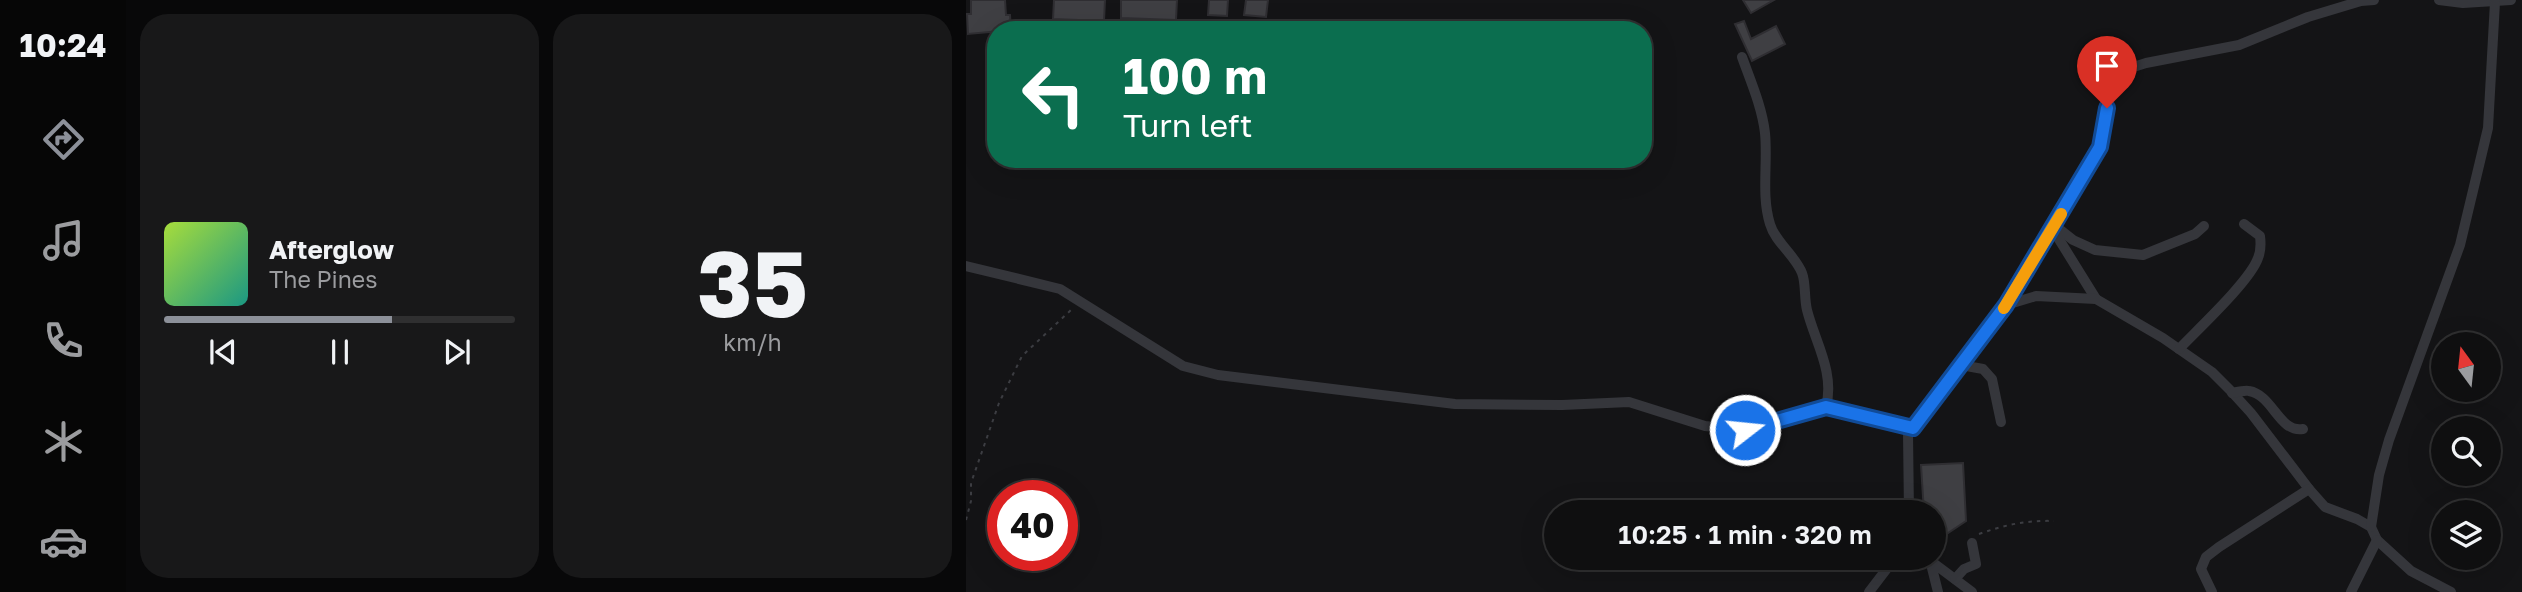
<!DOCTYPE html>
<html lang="en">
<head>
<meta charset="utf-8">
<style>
	:root { --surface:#0f0f10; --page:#181819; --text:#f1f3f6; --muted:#9b9c9f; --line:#2f2f30; --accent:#8c9099 }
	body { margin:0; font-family:"Golos Text",sans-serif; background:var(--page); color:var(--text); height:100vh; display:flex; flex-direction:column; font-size:26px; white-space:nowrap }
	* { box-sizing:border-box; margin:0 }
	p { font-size:23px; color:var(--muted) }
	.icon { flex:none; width:38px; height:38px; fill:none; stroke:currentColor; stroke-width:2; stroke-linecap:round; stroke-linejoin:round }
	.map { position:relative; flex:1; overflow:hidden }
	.drawer { display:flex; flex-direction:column; gap:14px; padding:14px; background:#080809; width:840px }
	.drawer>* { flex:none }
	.guide { position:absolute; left:21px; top:21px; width:665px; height:147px; border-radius:28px; box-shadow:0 7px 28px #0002,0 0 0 2px var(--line); background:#0b6e4f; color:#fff; overflow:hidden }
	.needle { width:46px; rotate:345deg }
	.controls { position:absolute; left:1465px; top:332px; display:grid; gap:14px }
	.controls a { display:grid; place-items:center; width:70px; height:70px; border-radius:50%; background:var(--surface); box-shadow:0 7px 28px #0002,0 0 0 2px var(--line); font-size:35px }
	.speed { position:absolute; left:21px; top:480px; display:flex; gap:14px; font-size:35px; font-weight:700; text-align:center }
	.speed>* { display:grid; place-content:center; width:91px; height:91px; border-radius:50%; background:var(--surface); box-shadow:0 7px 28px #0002,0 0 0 2px var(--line); line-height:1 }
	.speed .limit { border:10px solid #d22; background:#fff; color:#111 }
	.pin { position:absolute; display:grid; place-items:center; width:60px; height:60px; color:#fff; margin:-72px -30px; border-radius:50% 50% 50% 0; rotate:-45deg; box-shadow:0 0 7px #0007 }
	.pin .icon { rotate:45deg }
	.me { position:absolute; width:77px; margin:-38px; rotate:74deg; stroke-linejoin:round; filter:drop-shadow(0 0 5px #0008) }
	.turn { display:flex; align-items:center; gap:24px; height:147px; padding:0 21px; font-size:32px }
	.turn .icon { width:91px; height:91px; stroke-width:2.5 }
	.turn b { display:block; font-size:49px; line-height:60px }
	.drawer .widget { flex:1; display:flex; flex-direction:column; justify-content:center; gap:10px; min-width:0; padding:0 24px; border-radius:28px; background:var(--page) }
	.drawer .dial { align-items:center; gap:0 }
	.dial b { font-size:91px; line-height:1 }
	.song { display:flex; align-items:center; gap:21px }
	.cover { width:84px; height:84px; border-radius:10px; background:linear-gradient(135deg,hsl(80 70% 55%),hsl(170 70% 35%)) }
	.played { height:7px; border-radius:4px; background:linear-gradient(90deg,var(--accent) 65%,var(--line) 65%) }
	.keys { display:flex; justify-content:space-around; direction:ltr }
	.drawer .tiles { flex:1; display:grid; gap:14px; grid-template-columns:repeat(2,1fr) }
	.trip { position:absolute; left:578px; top:500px; width:402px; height:70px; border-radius:35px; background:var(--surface); box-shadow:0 7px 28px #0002,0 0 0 2px var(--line); font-weight:600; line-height:70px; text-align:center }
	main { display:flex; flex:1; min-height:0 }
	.dock { display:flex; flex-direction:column; width:126px; justify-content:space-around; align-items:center; background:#060606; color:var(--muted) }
	.dock .icon { width:49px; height:49px }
	.dock .active { color:var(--accent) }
	.dock b { font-size:32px; color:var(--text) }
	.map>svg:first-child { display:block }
</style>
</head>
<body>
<main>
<nav class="dock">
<b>10:24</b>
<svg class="icon active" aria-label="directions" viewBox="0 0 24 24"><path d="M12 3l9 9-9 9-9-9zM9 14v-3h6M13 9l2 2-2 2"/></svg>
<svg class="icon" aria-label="music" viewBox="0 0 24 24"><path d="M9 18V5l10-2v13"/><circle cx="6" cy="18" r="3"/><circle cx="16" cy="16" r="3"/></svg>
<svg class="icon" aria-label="phone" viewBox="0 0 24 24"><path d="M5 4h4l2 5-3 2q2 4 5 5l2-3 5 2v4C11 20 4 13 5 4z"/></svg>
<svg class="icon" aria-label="climate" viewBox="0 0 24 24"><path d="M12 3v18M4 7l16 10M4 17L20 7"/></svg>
<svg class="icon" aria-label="car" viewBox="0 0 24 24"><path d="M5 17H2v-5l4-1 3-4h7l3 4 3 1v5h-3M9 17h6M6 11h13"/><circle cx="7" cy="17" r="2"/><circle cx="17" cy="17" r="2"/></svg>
</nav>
<section class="drawer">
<div class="tiles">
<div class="widget">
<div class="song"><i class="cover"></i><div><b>Afterglow</b><p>The Pines</p></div></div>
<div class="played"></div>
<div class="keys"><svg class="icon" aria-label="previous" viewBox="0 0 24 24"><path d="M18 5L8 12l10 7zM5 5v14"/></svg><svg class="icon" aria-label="pause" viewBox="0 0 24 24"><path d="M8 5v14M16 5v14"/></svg><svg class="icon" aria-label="next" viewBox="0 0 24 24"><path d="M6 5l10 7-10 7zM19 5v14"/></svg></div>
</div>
<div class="widget dial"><b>35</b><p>km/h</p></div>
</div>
</section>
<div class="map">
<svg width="1556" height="592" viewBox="0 0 1556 592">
	<rect width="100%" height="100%" fill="#141416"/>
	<g fill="#3f3f43" stroke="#2f2e32" stroke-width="2">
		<path d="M5 0H39L40 15H44L45 30 2 34 1 14H5Z"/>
		<path d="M88 0H139L138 21 87 19Z"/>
		<path d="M155 0H211L210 20 155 18Z"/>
		<path d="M243 0H262L261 16 242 15Z"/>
		<path d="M280 0H302L300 17 278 15Z"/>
		<path d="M777 0H808L785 13Z"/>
		<path d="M778 21 785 39 810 26 819 44 786 61 769 24Z"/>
		<path d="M997 463 1000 521 982 533 974 534 973 525H968V513H958L955 465Z"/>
	</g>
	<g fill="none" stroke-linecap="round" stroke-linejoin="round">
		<g stroke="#3c3d42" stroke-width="2" stroke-dasharray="3.5 5" stroke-linecap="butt">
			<path d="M0 520 5 501V483L33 403 56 356 106 309"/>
			<path d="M1013 534C1038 525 1061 520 1088 521"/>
		</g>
		<g stroke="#35363b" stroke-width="10">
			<path d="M1473 0 1497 3 1545 0"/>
			<path d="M776 57C785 82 796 107 799 133 802 163 795 195 804 224 809 242 829 255 836 273 840 283 838 298 841 310 849 342 869 372 860 407"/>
			<path d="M1088 225 1107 240 1129 250 1177 255 1229 234 1238 226"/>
			<path d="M1086 228 1130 299"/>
			<path d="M0 266 94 289 217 366 252 375 489 404 596 405 663 402 739 426 779 430 860 407 947 428"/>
			<path d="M1040 305 1070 296 1130 299 1197 338 1246 372 1264 390 1285 413 1343 489 1359 507 1391 519 1405 527 1411 540 1445 571 1485 592"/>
			<path d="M1213 349C1232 329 1284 281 1292 258 1295 251 1295 244 1294 236L1278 224"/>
			<path d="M995 365 1017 369 1026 379 1035 422"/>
			<path d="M1266 393C1271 392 1279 390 1283 391 1307 395 1313 433 1337 429"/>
			<path d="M943 513 942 433 1039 306 1105 197 1134 147 1144 88 1155 71 1180 63 1273 45 1342 17 1395 1 1408 0"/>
			<path d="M1405 527 1413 475 1423 440 1494 245 1522 128 1529 2"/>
			<path d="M964 560 972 592"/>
			<path d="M966 562 1006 592"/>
			<path d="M989 579 998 569 1010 564 1006 543"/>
			<path d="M903 592 929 558"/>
			<path d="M1246 592 1235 569 1240 557 1253 547 1343 489"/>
			<path d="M1385 592 1411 540"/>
		</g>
	</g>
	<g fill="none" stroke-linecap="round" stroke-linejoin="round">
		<g stroke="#114b97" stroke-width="18">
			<path id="route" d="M779 430 860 407 947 428 1040 305 1134 147 1141 108"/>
		</g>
		<use href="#route" stroke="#1a73e8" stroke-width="12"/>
		<path stroke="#f59e0b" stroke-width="12" d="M1038 308 1095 214"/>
	</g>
</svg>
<div class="controls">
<a><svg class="needle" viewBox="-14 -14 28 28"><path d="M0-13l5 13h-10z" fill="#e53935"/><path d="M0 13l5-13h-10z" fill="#9b9c9f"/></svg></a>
<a><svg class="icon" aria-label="search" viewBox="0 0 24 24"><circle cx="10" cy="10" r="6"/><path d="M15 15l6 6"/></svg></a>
<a><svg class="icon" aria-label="layers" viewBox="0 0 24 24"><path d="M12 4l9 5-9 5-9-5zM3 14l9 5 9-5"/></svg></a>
</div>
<div class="speed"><div class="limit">40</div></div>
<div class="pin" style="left:1141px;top:108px;background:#d93025"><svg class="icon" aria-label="arrive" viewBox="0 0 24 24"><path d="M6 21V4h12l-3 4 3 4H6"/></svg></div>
<svg class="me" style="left:779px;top:430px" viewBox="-20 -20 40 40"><circle r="17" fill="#1a73e8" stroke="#fff" stroke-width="3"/><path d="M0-11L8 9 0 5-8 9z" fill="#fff"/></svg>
<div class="trip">10:25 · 1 min · 320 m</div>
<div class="guide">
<div class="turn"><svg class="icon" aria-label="left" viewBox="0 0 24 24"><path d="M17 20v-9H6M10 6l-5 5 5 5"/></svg><div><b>100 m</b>Turn left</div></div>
</div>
</div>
</main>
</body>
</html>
